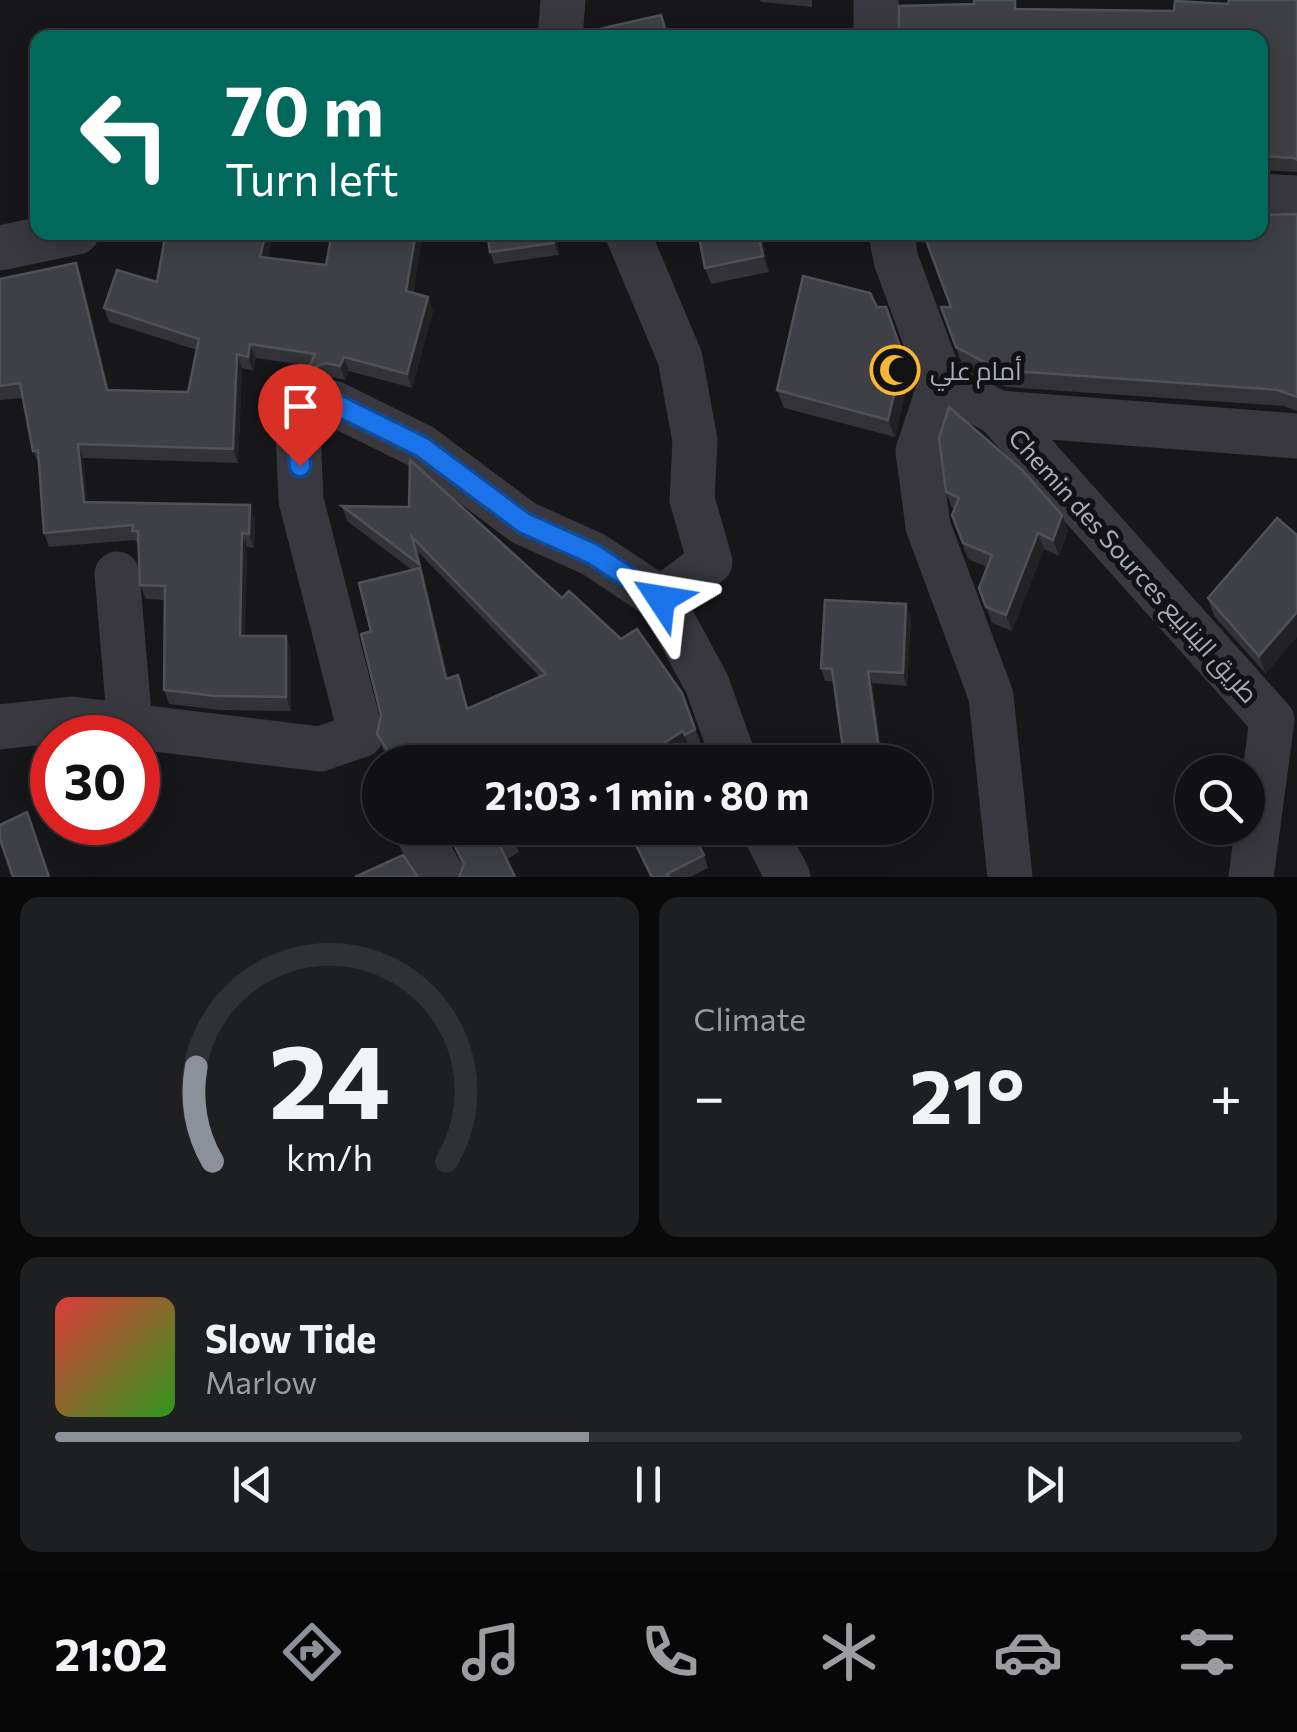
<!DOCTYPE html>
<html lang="en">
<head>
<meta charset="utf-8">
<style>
	:root { --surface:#111113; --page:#1e1f21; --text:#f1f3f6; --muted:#9c9da0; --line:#303133; --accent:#8c9099 }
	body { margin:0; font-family:Commissioner,Cairo,sans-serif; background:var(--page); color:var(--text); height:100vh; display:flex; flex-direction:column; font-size:38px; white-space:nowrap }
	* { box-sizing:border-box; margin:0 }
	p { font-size:32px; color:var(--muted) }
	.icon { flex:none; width:55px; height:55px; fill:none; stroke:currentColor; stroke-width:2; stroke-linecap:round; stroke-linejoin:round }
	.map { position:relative; height:877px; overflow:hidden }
	.drawer { display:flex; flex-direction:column; gap:20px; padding:20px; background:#09090a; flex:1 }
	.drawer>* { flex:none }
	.hud { position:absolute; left:30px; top:30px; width:1238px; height:210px; border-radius:20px; box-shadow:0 5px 25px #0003,0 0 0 2px var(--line); background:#00695c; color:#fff; overflow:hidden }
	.tools { position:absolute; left:1175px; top:755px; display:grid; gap:20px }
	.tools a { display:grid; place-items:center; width:90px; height:90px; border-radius:50%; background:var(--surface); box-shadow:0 5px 25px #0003,0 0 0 2px var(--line); font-size:50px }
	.speed { position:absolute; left:30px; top:715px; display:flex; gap:20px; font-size:50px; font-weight:700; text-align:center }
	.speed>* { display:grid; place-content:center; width:130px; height:130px; border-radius:50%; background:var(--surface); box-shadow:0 5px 25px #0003,0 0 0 2px var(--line); line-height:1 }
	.speed .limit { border:15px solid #d22; background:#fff; color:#111 }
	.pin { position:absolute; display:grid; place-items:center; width:85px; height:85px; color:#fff; margin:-102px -42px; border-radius:50% 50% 50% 0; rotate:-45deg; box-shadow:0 0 10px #0007 }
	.pin .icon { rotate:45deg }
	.me { position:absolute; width:110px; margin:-55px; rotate:303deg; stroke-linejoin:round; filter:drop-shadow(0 0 8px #0008) }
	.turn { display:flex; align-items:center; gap:35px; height:210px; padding:0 30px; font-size:45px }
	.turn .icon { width:130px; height:130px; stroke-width:2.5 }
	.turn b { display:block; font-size:70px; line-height:85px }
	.big { font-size:75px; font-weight:700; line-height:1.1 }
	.drawer .card { flex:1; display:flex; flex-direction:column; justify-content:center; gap:15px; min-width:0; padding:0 35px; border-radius:20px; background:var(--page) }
	.drawer .dial { align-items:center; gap:0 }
	.dial svg { height:260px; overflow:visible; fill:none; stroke:var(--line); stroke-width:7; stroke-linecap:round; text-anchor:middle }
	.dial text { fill:var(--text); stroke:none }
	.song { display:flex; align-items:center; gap:30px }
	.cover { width:120px; height:120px; border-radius:15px; background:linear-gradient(135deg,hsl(0 70% 55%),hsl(110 70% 35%)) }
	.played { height:10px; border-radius:5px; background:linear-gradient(90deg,var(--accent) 45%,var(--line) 45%) }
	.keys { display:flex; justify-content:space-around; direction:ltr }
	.heat { display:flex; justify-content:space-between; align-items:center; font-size:55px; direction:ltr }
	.drawer .tiles { flex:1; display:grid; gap:20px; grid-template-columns:1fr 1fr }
	.card:last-child { grid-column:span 2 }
	.trip { position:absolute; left:362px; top:745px; width:570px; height:100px; border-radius:50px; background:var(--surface); box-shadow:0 5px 25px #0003,0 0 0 2px var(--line); font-weight:700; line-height:100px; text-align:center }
	.dock { display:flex; height:160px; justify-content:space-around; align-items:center; background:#070708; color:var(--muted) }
	.dock .icon { width:70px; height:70px }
	.dock .active { color:var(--accent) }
	.dock b { font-size:45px; color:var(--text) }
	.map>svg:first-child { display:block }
</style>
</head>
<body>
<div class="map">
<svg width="1297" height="877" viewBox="0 0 1297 877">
	<rect width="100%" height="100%" fill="#171719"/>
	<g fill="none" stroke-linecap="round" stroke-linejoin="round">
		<g stroke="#38383e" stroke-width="45">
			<path d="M560 38 563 0"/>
			<path d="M876 38V0"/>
			<path d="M1260 196 1297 198"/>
			<path d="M891 232 896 260 941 382 998 413 1272 720 1251 877"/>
			<path d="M0 248 77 232"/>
			<path d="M941 382 918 451 928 526 991 696 1010 877"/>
			<path d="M998 413 1297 436"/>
			<path d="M117 574 130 726"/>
			<path d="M661 599 707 684 735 762"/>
			<path d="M0 727 72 719 320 749 361 735 301 500 298 431 333 403 422 447 524 523 593 554 661 599 710 562 692 499 695 441 680 358 627 232"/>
			<path d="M415 828 443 877"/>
			<path d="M763 828 788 877"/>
		</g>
	</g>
	<g fill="#333337" fill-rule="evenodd">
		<path d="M760 0H812V7L761 2Z"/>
		<path d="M1297 0V172L1260 170V38L1021 9 1174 11 1228 4Z"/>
		<path d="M1297 214V411L1284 406 1006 387 962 364 941 307H951Z"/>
		<path d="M332 232H423L413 293 428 297 433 311 412 388 349 371 345 380 331 377 318 382 314 381 309 366 256 358 253 371 242 368 238 463 83 458 87 502 255 519 254 548 247 547 245 636 291 650V711L220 710 169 704 164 690 165 600 146 599 140 585 138 545 135 540 49 547 44 533 39 465 33 451 23 398 0 400V279L76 263 81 277 109 390 188 392 197 350 109 322 104 308 157 282 268 258 326 265Z"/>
		<path d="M487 232H556L559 255 494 264 490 252Z"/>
		<path d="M761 232 769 272 711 284 705 268Z"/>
		<path d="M910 373 895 437 784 408 777 390Z"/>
		<path d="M946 492 1062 515 1068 531 1059 556 1044 549 1012 631 992 623 979 588 987 567 968 559 952 515 955 509 952 508Z"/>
		<path d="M342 506 562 598 621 639 682 693 701 744 691 750 688 745 662 762H391L383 749 377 734 381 715 371 631 412 570 347 521ZM418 552 540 677 468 708 463 690 448 678Z"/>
		<path d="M1297 535 1266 674 1214 616 1208 598Z"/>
		<path d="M911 617 907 686 872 683 883 762H845L834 681H825L821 668Z"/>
		<path d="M444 828H508L519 852 507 859 463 866Z"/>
		<path d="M629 831 704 855 708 868 690 877H650Z"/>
	</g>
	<g fill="#222225">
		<path d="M266 232H274L265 271 260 257Z"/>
		<path d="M416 232H423L411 305 406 291Z"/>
		<path d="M553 232H556L559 255 554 243Z"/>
		<path d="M758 232H761L769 272 763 256Z"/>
		<path d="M76 263 81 277 112 404 107 390Z"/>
		<path d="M428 297 433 311 412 388 407 374Z"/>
		<path d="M250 344 256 358 253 371 248 357Z"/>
		<path d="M237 354 242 368 238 463 233 449Z"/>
		<path d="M903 355 910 373 895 437 888 420Z"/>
		<path d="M344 357 349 371 345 380 340 366Z"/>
		<path d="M78 444 83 458 89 516 84 502Z"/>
		<path d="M250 505 255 519 254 548 249 534Z"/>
		<path d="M1062 515 1068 531 1059 556 1053 540Z"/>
		<path d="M242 533 247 547 245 650 240 636Z"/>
		<path d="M1038 533 1044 549 1012 631 1006 615Z"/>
		<path d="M420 568 425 583 451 693 446 679Z"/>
		<path d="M906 604 911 617 907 686 903 673Z"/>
		<path d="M1297 612V637L1266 674 1259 656Z"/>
		<path d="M286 636 291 650V711L286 697Z"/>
		<path d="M868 671 872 683 883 762H881L880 758Z"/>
		<path d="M683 731 688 745 662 762H634Z"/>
	</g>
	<g fill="#3f4045" stroke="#505157" stroke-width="2.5">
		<path d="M974 0H1015V9L1174 11 1175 1 1228 4 1229 0H1297V160L1294 158 1260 156V38H899V6L974 4Z"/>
		<path d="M661 15 668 38H574L577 34Z"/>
		<path d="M216 33 264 38H215Z"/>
		<path d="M1297 214V397L1278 390 999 370 956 347 941 307H951L923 232H1260V215Z"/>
		<path d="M166 232H266L260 257 326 265 332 232H416L406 291 428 297 407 374 344 357 340 366 326 363 312 368 309 367 315 354 250 344 248 357 237 354 233 449 78 444 84 502 250 505 249 534 242 533 240 636H286V697L215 696 164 690 165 586 140 585 138 531H132L133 525 44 533 38 450 33 451 20 383 0 386V279L76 263 107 390 188 392 199 339 104 308 117 270 157 282Z"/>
		<path d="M487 232H553L554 243 490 252Z"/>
		<path d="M698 232H758L763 256 705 268Z"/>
		<path d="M803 276 870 293 877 307H886L903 355 888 420 777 390Z"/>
		<path d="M949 407 1022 470 1062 515 1053 540 1038 533 1006 615 986 607 979 588 992 555 963 543 952 515 959 498 946 492 939 438Z"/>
		<path d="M410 460 562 598 569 591 621 639 637 629 682 693 695 729 685 735 683 731 634 762H550L540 748 507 762H395L377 734 381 715 361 634 371 631 359 583 420 568 446 679 458 675 467 709 546 674 412 537 419 564 342 506 409 507Z"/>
		<path d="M1277 518 1297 535V612L1259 656 1208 598Z"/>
		<path d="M825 600 906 604 903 673 868 671 880 758 845 762 832 669 821 668Z"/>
		<path d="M27 812 49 877H13L0 839V825Z"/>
		<path d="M446 828H508L514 838 500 846 515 877H459L464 864Z"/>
		<path d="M635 828H689L704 855 667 874 669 877H652L629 831Z"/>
		<path d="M403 855 418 877H355Z"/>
	</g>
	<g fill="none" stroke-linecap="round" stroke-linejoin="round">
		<g stroke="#114b97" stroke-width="25">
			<path id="route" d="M300 466 298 431 333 403 422 447 524 523 593 554 661 599"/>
		</g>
		<use href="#route" stroke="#1a73e8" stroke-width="18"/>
	</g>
	<defs>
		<g id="mosque-ring" transform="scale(2.5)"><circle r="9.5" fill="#121214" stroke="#f7b731" stroke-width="1.5"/><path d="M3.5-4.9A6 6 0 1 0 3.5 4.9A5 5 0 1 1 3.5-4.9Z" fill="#f7b731"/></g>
	</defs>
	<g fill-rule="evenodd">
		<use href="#mosque-ring" x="895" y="370"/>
	</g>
	<g text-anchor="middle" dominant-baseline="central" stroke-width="10" stroke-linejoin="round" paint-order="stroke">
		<g font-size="25" fill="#a8adb9" stroke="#121214" text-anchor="start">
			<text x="930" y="370">أمام علي</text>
		</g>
		<g font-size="25" fill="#a8adb9" stroke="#121214">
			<text transform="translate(1134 565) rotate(48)">Chemin des Sources طريق الينابيع</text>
		</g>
	</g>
</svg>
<div class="tools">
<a><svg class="icon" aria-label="search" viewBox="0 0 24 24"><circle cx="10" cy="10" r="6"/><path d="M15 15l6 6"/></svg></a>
</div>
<div class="speed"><div class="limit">30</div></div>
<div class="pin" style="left:300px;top:466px;background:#d93025"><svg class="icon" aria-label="arrive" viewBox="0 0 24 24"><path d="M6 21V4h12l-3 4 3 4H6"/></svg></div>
<svg class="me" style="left:661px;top:599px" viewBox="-20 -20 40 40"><path d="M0-17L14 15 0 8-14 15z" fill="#1a73e8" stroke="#fff" stroke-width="4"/></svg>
<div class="trip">21:03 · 1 min · 80 m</div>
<div class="hud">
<div class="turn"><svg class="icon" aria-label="left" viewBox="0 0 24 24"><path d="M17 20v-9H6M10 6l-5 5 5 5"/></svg><div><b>70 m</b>Turn left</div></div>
</div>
</div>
<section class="drawer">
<div class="tiles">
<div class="card dial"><svg viewBox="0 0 100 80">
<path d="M14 69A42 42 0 1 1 86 69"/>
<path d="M14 69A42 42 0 0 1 9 40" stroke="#8c9099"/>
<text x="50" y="56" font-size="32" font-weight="700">24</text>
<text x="50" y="72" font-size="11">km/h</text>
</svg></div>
<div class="card"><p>Climate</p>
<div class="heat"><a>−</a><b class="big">21°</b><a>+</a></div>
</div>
<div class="card">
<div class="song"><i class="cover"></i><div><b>Slow Tide</b><p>Marlow</p></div></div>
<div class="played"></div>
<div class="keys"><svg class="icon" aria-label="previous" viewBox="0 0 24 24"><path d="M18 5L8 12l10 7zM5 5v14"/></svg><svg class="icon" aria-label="pause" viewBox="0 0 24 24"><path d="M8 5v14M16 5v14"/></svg><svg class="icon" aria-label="next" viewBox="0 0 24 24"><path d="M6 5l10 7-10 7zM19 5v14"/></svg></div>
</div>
</div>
</section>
<nav class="dock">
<b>21:02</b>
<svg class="icon active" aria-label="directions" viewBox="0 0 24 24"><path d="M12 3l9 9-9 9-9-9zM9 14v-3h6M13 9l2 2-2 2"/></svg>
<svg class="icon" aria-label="music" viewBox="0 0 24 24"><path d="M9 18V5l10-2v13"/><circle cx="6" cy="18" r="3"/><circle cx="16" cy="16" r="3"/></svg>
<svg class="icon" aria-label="phone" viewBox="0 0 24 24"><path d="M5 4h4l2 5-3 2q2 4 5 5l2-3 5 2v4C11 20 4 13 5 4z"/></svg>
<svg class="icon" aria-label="climate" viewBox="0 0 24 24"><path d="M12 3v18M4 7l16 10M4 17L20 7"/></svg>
<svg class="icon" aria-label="car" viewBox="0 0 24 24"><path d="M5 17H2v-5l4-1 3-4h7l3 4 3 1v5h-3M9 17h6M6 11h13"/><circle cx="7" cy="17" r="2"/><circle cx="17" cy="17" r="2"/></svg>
<svg class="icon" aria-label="filters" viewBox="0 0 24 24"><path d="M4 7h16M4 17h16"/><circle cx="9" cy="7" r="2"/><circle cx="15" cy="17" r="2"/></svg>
</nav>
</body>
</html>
